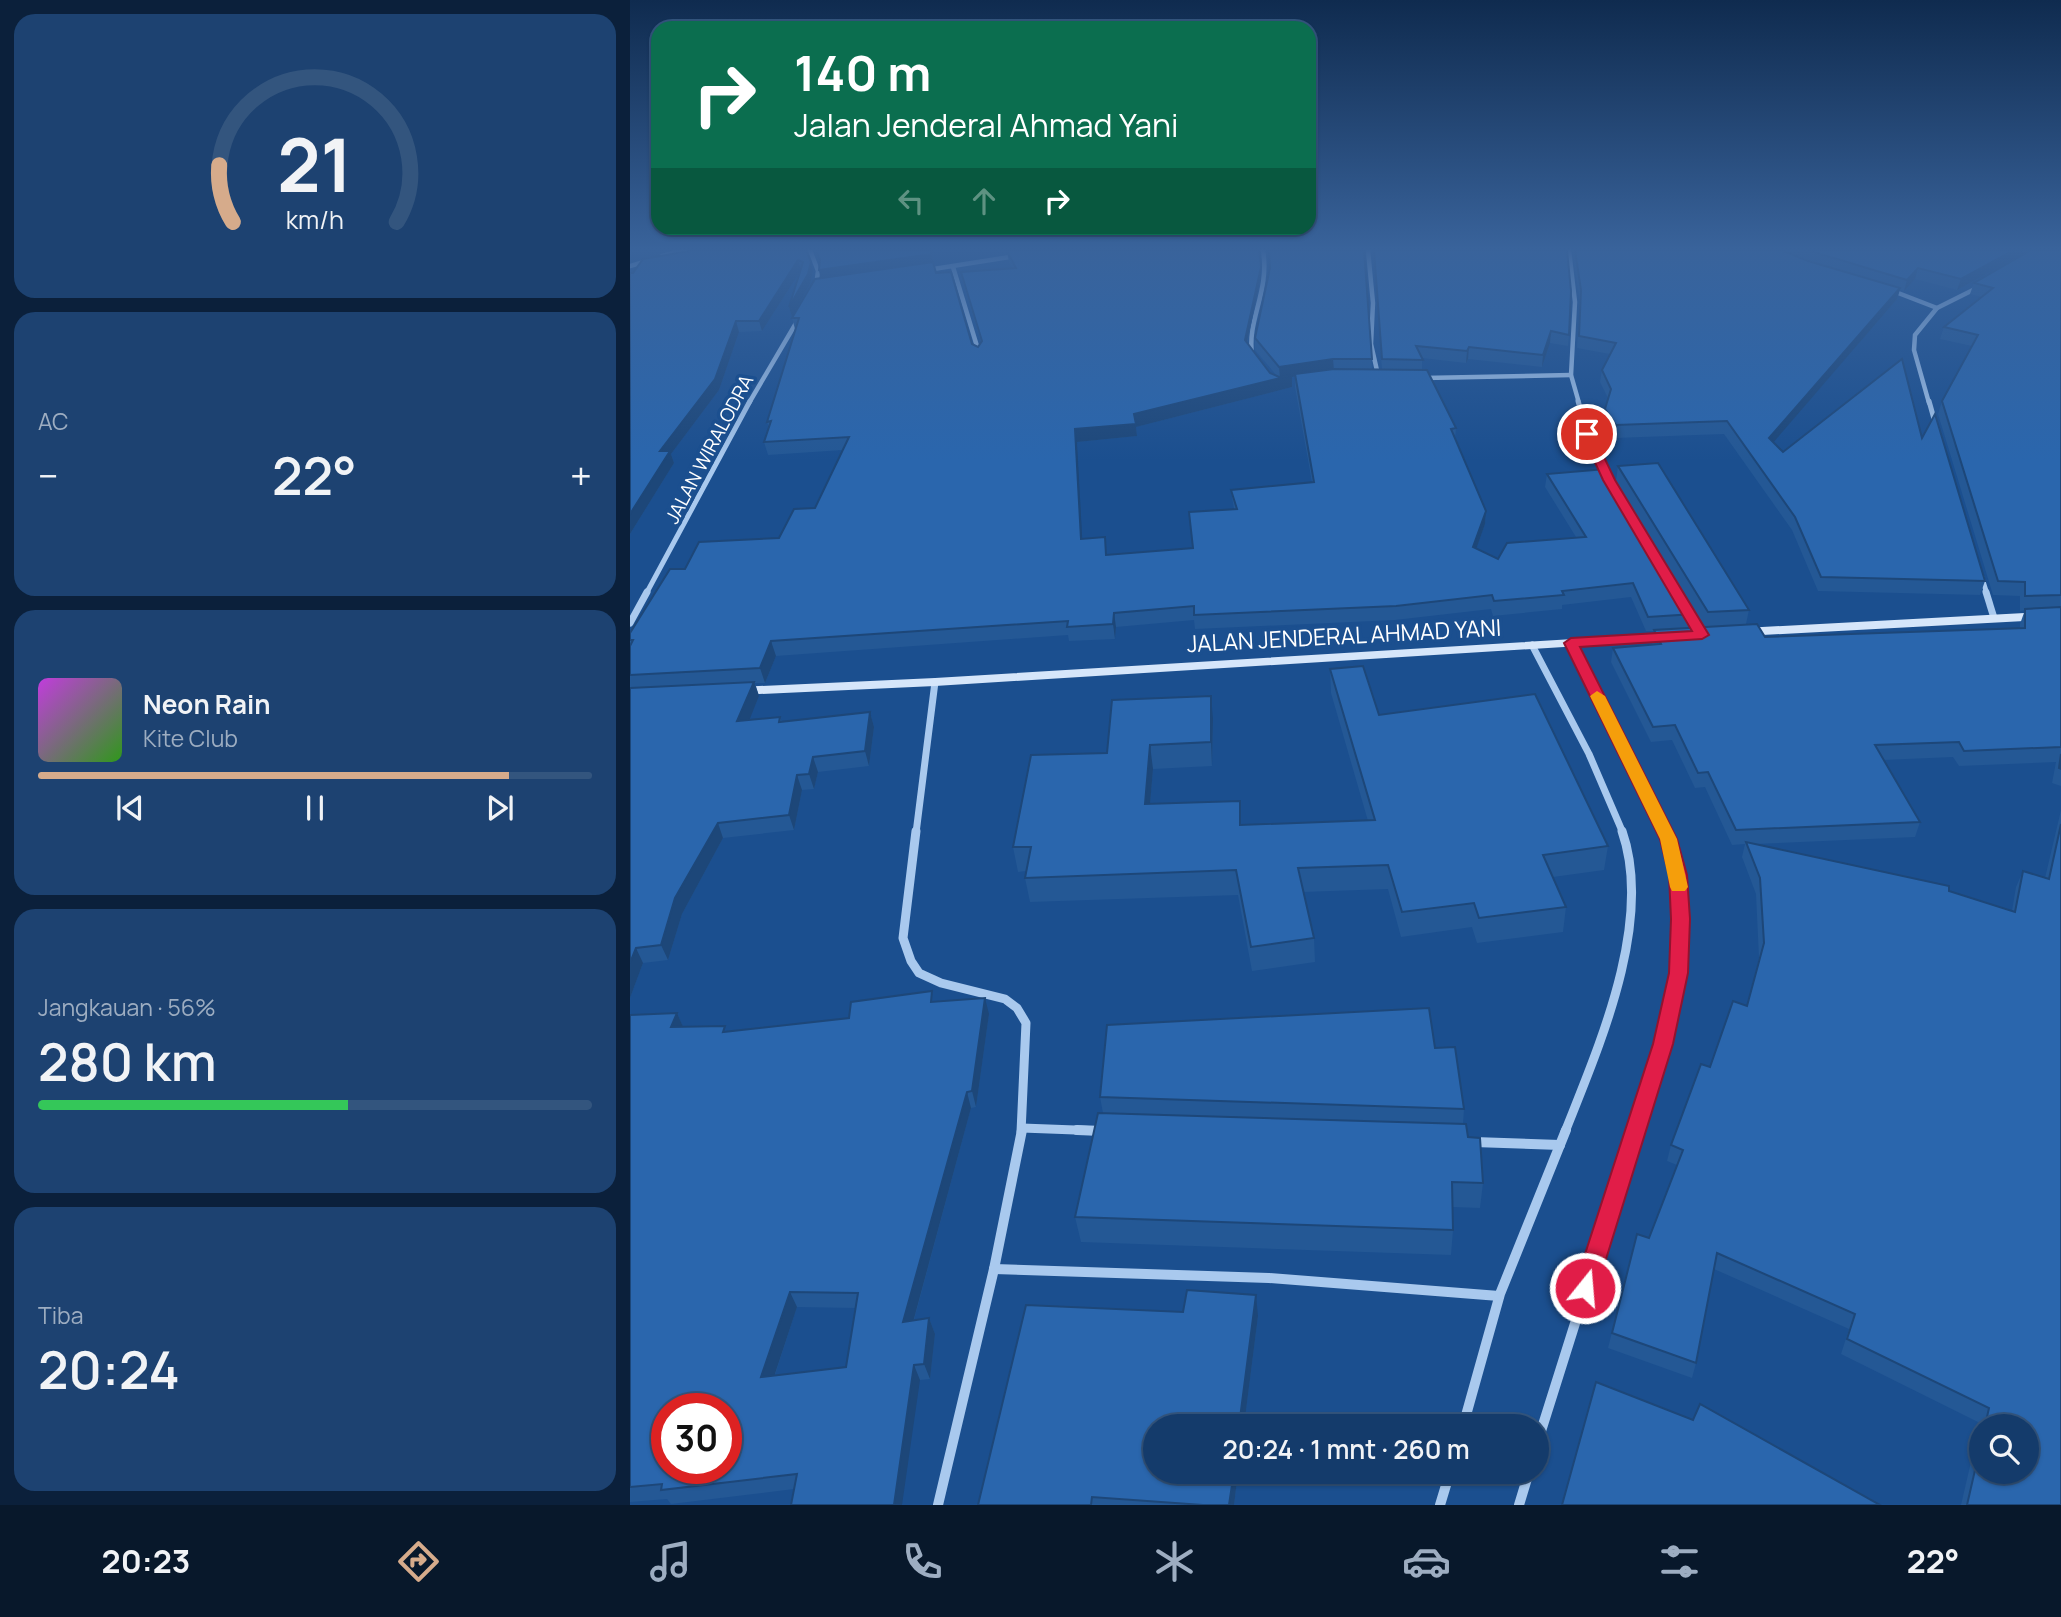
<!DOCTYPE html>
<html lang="id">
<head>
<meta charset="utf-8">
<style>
	:root { --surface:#143b6b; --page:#1d4271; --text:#f1f3f6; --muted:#9dadc1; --line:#33557e; --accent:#d6ab8b }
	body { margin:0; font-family:Manrope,sans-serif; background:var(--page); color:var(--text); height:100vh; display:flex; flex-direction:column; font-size:26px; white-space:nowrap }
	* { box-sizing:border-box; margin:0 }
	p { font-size:23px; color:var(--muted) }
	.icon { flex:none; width:38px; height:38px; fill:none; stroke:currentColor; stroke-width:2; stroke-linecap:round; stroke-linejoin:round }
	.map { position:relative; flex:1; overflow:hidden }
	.drawer { display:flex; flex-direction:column; gap:14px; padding:14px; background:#0b203b; width:630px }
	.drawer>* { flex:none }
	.top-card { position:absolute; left:21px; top:21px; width:665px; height:214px; border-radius:21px; box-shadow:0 2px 5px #0004,0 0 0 2px var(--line); background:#0b6e4f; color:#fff; overflow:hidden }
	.buttons { position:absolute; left:1339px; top:1414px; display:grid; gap:14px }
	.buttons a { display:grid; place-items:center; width:70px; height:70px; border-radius:50%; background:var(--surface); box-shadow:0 2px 5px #0004,0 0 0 2px var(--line); font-size:35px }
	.speed { position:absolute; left:21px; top:1393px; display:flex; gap:14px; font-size:35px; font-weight:700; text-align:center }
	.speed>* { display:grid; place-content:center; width:91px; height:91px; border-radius:50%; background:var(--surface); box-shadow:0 2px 5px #0004,0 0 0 2px var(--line); line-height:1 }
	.speed .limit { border:10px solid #d22; background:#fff; color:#111 }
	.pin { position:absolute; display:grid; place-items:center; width:60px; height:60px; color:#fff; margin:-30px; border:4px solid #fff; border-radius:50%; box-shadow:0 2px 7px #0007 }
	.me { position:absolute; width:77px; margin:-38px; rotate:17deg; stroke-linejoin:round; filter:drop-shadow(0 0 5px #0008) }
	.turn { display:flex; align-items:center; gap:24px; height:147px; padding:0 28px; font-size:32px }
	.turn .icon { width:91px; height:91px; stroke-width:2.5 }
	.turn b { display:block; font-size:49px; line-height:60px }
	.lanes { display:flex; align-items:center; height:66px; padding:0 28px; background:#0003; justify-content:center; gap:35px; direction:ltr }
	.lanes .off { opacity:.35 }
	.big { font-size:52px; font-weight:600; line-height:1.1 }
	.drawer .card { flex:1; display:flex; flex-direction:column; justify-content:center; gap:10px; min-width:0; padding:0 24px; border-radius:21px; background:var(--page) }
	.drawer .dial { align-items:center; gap:0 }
	.dial svg { height:182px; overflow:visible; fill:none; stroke:var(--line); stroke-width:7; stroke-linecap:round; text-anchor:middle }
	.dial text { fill:var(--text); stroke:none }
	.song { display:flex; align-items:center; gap:21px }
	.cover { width:84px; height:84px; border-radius:10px; background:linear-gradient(135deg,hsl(290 70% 55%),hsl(110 70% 35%)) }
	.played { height:7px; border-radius:4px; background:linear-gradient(90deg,var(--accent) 85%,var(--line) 85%) }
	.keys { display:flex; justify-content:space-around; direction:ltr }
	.heat { display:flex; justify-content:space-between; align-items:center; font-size:38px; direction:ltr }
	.charge { height:10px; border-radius:5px; background:linear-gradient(90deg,#34c759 56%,var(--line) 0) }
	.trip { position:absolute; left:513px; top:1414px; width:406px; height:70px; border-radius:35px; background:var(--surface); box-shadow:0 2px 5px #0004,0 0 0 2px var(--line); font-weight:600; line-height:70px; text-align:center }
	.menu { display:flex; height:112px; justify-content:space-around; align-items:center; background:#08182b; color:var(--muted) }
	.menu .icon { width:49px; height:49px }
	.menu .selected { color:var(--accent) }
	.menu b { font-size:32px; color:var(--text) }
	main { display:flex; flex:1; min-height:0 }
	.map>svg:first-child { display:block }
</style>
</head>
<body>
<main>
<section class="drawer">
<div class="card dial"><svg viewBox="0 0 100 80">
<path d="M14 69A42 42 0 1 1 86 69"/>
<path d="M14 69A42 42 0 0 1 8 44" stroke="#d6ab8b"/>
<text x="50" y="56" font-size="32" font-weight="700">21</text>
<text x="50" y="72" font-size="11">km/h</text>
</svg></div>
<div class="card"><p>AC</p>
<div class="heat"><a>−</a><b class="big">22°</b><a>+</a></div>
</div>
<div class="card">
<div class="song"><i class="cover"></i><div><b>Neon Rain</b><p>Kite Club</p></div></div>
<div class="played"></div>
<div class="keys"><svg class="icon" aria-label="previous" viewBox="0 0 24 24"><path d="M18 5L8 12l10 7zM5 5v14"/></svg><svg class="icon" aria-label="pause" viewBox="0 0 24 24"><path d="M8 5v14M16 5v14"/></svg><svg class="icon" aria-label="next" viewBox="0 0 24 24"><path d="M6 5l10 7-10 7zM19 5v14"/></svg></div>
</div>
<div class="card"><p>Jangkauan · 56%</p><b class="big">280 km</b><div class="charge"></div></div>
<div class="card"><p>Tiba</p><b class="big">20:24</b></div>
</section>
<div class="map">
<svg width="1431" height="1505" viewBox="0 0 1431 1505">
	<rect width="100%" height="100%" fill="#1b4f8f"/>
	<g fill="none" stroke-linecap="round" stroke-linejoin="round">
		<g stroke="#a9c9ee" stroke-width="4.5">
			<path d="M180 250 188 271 186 286"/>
			<path d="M738 250 743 303 741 344 748 375 746 376"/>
			<path d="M939 250 945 302 941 375 949 403"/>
			<path d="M32 256 55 250"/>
			<path d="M0 266 17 261"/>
			<path d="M323 267 349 353"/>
			<path d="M297 270 386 256"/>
			<path d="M1263 291 1307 308 1285 335 1284 350 1299 403"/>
			<path d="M1307 308 1347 288"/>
			<path d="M622 354C617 320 640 291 633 250"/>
			<path d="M794 378 941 375"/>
			<path d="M119 403 169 318"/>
		</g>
		<g stroke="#a9c9ee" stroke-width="5">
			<path d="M948 401 957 434 977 476"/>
			<path d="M1299 401 1306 426"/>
			<path d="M1351 575 1357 594"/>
			<path d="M16 594 120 401"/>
		</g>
		<g stroke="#a9c9ee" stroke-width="7">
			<path d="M1356 592 1364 618"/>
			<path d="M0 623 17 592"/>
			<path d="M941 643 1035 833"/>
			<path d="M902 645 959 754 993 833"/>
			<path d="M286 833 305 682"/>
		</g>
		<g stroke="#a9c9ee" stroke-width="9">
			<path d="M286 831 273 938 281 961 289 973 311 983 375 999 387 1008 396 1023 391 1132"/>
			<path d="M392 1128 472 1131"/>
			<path d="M935 1132C969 1046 1024 922 992 831"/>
			<path d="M1005 1132 1033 1044 1049 973 1048 875 1034 831"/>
		</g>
		<g stroke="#a9c9ee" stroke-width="10">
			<path d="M447 1130 472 1131"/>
			<path d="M844 1142 930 1145"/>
			<path d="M364 1269 639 1278 869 1296"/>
			<path d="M833 1426 870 1294 936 1130"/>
			<path d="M906 1447 1006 1130"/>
			<path d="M308 1505 364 1269 392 1130"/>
			<path d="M810 1505 820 1472"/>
			<path d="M889 1505 899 1472"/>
		</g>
		<g fill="#d6e6fa" fill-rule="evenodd">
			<path d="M1431 611V619L1114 636 1108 632 1114 628Z"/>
			<path d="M1042 633 1046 634 1048 637 1046 640 305 686 108 695 101 691 108 687 305 678Z"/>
		</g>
	</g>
	<g fill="#245895" fill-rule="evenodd">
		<path d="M176 250 183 271 180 284 162 317 159 307 171 270 132 331 109 332 89 390 41 454 44 463 0 534V273Z"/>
		<path d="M185 250H301L306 273 342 344 348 347 351 342 333 283 331 272 382 268 379 262 377 252 374 253 372 250H629L631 278 617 343 640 373 647 376 625 350V338L640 270 638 250H734L742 369H752L743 250H937L939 335 938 346 920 343 912 367 838 359 836 363 792 358V370L826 428 825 439 856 511 855 524 846 549 868 559 946 537 915 487 917 474 1064 614 1061 627H1074L986 481 988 466 1119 610 1116 624 1135 637 1390 628V624L1395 610 1390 611V596L1363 595 1308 414 1312 401 1342 346 1310 339 1314 327 1352 297 1340 294 1344 283 1431 250V786L1422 783 1426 762 1329 766 1323 757 1253 760 1290 822 1285 837 1125 844 1319 891 1382 911 1386 887 1393 871 1415 878 1431 810V1505H1331L1350 1423 1211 1354 1219 1329 1084 1269 1066 1363 1062 1378 978 1348 1007 1234 1019 1238 1047 1165 1037 1161 1041 1145 1080 1067 1117 1006 1129 958 1126 894 1112 857 1115 844 1102 845 1075 787 1065 788 1042 740 1021 742 981 662 983 648 1022 645 1024 631H1016L1001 597 932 605V609L863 616 861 609 765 620 565 629 564 620 486 627 485 639 439 641 438 635 146 656 135 683H125L129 696 119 720 150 717 152 722 240 712 244 727 239 766 188 772 184 789 172 790 164 830 93 838 52 914 38 960 13 963 0 998V633L55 569 149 538 185 508 213 450 138 455 134 442 139 427 137 422 165 329 162 318 191 279 189 270 190 263ZM662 377H665V387L682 482 601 490 604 509 562 548 477 555 452 539 447 442 507 436 506 427 662 387ZM1351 1426H1396L1351 1472Z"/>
		<path d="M942 250H1400L1327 290 1285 279 1274 291 1270 290 1267 299 1143 442 1153 452 1292 438 1355 581 1350 595 1188 591 1162 530 1094 434 985 438 974 421 975 409 978 398 970 382 972 370 980 354 947 348 950 302Z"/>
		<path d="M700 669 749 715 978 846 974 870 923 877 936 907 933 932 847 943 842 927 771 937 758 889 673 892 684 938 685 962 622 971 608 895 400 902 395 878 396 871 388 872 383 847 477 753 583 719 582 766 523 769 520 804 612 825 738 821 701 693Z"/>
		<path d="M305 1001 359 1014 346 1107 341 1108 284 1320 299 1318 305 1334 300 1379 290 1380 164 1489 41 1504 37 1499 0 1502V1015L47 1013 53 1027 97 1031 219 1018ZM167 1307 225 1308 216 1367 145 1375Z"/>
		<path d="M805 1048 834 1109 833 1124 838 1137 853 1183 850 1208 823 1207V1230L821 1255 451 1242 445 1217 473 1113 470 1097Z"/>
		<path d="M628 1316 614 1426H525V1472H608L604 1505H348Z"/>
	</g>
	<g fill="#1d4779">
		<path d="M1384 250H1400L1327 290 1331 279Z"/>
		<path d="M302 254 303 263 191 280 189 270Z"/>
		<path d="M168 260 171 270 132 331 129 321Z"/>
		<path d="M181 262 183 271 180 284 162 317 159 307Z"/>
		<path d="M631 267V278L615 351V340Z"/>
		<path d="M1288 268 1285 279 1274 291 1277 280Z"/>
		<path d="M1270 288 1267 299 1136 451 1139 438Z"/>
		<path d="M106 321 109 332 89 390 41 454 44 463 0 534V514L30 451Z"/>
		<path d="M921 331 920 343 912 367 913 355Z"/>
		<path d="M839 347 838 359 836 363 837 351Z"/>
		<path d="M703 359 704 371 662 377V387L506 427 507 436 447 442 453 553 451 539 445 429 650 378 649 367Z"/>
		<path d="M856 511 855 524 842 561 843 547Z"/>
		<path d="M484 613 486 627 485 639 483 624Z"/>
		<path d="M141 641 146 656 135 683 130 668Z"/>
		<path d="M124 682 129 696 113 736 107 721Z"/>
		<path d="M581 696 583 719 582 766 581 742Z"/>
		<path d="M240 712 244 727 239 766 235 751Z"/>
		<path d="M520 745 523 769 518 828 515 804Z"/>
		<path d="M183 757 188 772 184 789 179 774Z"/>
		<path d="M167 775 172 790 164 830 159 815Z"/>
		<path d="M88 823 93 838 52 914 38 960 31 945 45 898Z"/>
		<path d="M6 948 13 963 0 998V963Z"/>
		<path d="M355 998 359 1014 346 1107 342 1091Z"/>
		<path d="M47 1013 54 1029 41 1027Z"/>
		<path d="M337 1092 341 1108 279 1337 273 1322Z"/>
		<path d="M160 1292 167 1307 139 1392 131 1377Z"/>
		<path d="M626 1295 628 1316 614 1426H609Z"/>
		<path d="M299 1318 305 1334 300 1379 294 1364Z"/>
		<path d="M284 1365 290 1380 272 1505H264Z"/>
		<path d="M604 1472H608L604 1505H599Z"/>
	</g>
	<g fill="#2a66ad" stroke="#1d4779" stroke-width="2" fill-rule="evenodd">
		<path d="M65 250H176L181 262 178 274 159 307 173 262 168 260 129 321H106L85 379 30 451H40L0 514V273H3L13 259Z"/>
		<path d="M186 250H301L302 254 189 270 190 260Z"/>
		<path d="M384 250H629L631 267 615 340 640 373 649 377 662 375 504 414 506 424 445 429 451 539 475 537 476 555 563 548 559 512 607 509 601 490 684 482 665 374 704 369 797 370 826 428 821 429 856 511 843 547 868 559 877 543 956 537 917 474 976 469 1064 614 1018 617 1003 583 932 591 934 595 864 601 862 595 766 606 564 615V606L484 613 483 624 437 627 438 621 141 641 130 668 0 675V646L3 640H0V633L40 569H55L69 542 149 538 164 509 185 508 219 437 134 442 141 421 137 422 169 318H162L185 279 303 262 306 273 321 272 342 344 348 347 352 341 331 272 386 268 377 251Z"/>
		<path d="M639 250H734L742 359H703L649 367 625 338 640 268Z"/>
		<path d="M744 250H937L941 291 939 335 921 331 913 355 839 347 837 351 786 346 793 360 752 359Z"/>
		<path d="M945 250H1151L1178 261 1270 288 1139 438 1153 452 1272 359 1292 438 1305 414 1355 581 1191 577 1165 517 1097 421 986 425 975 409 981 389 972 370 986 343 949 336 951 290Z"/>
		<path d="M1177 250H1384L1331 279 1288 268 1277 280Z"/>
		<path d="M1401 250H1431V595L1395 596V582L1368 581 1312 401 1348 335 1314 327 1363 288 1344 283Z"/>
		<path d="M1028 463 1119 610 1078 612 988 466Z"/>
		<path d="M1431 607V747L1334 751 1329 742 1245 745 1290 822 1106 830 1078 772 1068 773 1045 725 1023 727 983 648 1031 644 1024 630 1127 624 1135 637 1395 628V609Z"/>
		<path d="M733 666 749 715 905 694 978 846 913 855 936 907 849 918 844 903 772 912 758 865 668 868 684 938 621 947 606 870 395 878 401 847H383L401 755 477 753 482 700 581 696V742L520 745 515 804 610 801V825L745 820 700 669Z"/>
		<path d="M124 682 107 721 150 717 149 722 240 712 235 751 183 757 179 774 167 775 159 815 88 823 45 898 31 945 6 948 0 963V688Z"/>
		<path d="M1431 754V769L1429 768Z"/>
		<path d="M1431 824V1505H1337L1351 1444V1472H1396V1426H1355L1359 1408 1217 1339 1225 1314 1087 1253 1066 1363 982 1333 1007 1234 1019 1238 1053 1150 1041 1145 1071 1064 1080 1067 1103 1001 1117 1006 1134 943 1130 878 1116 842 1319 886V891L1385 912 1393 871 1419 879Z"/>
		<path d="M302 991 301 1002 355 998 342 1091 337 1092 273 1322 299 1318 294 1364 284 1365 264 1505H161L167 1474 31 1490 32 1484 0 1487V1015L47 1013 41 1027 95 1026 93 1032 219 1018 221 1002ZM160 1292 228 1293 216 1367 131 1377ZM37 1409H96V1468H37Z"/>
		<path d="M799 1008 805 1048 825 1047 834 1109 470 1097 477 1025Z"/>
		<path d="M468 1113 836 1124 838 1137 850 1138 853 1183 822 1182 823 1230 445 1217Z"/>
		<path d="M557 1290 626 1295 609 1426H525V1472H604L599 1505H573L462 1497 461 1505H348L396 1305 553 1312Z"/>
		<path d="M966 1382 1063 1420 1070 1404 1250 1505H932Z"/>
	</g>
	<linearGradient id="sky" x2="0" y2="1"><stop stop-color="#0f2b4f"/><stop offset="0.54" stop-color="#39639b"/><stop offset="1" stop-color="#39639b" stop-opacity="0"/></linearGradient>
	<rect width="1431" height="461" fill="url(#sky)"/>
	<path fill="#e11d48" stroke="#92132f" stroke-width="2" d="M957 431 963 434 985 480 1079 635 1072 639 950 647 1047 839 1057 875 1060 919 1058 973 1043 1044 967 1288 964 1296 955 1299 947 1296 944 1288 1023 1044 1039 973 1041 919 1039 875 1030 839 934 643 941 638 1062 631 973 480 952 434Z"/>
	<path fill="#f59e0b" d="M967 691 975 696 1047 839 1058 887 1055 891H1042L1040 887 1030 839 960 696Z"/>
	<g text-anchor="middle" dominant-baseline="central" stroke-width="7" stroke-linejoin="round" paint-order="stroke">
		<g font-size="19" fill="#fff" stroke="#1b4f8f">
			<text transform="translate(79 449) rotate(-62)">JALAN WIRALODRA</text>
		</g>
		<g font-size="23" fill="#fff" stroke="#1b4f8f">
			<text transform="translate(714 635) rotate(-3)">JALAN JENDERAL AHMAD YANI</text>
		</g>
	</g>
</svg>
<div class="buttons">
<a><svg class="icon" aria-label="search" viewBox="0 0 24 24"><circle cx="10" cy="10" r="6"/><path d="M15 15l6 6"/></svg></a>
</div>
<div class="speed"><div class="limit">30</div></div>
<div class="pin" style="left:957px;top:434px;background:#d93025"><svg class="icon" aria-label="arrive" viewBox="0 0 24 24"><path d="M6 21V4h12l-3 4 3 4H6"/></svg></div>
<svg class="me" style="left:955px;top:1288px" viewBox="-20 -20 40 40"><circle r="17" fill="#e11d48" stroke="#fff" stroke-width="3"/><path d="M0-11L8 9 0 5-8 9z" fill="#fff"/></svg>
<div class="trip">20:24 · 1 mnt · 260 m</div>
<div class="top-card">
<div class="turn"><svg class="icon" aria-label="right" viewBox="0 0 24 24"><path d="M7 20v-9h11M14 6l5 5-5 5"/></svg><div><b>140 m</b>Jalan Jenderal Ahmad Yani</div></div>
<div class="lanes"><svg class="icon off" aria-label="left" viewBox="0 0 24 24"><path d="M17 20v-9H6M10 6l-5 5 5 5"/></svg><svg class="icon off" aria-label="ahead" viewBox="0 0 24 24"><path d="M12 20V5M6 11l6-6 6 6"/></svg><svg class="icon" aria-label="right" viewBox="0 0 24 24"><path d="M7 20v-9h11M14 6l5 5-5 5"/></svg></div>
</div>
</div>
</main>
<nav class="menu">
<b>20:23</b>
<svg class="icon selected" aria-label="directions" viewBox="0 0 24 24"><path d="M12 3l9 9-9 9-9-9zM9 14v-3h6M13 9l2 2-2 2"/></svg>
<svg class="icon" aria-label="music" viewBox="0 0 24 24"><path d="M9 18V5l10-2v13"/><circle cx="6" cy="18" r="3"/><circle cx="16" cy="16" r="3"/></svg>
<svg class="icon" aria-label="phone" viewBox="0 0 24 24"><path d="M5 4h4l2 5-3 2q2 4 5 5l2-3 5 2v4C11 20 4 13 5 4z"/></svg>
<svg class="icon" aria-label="climate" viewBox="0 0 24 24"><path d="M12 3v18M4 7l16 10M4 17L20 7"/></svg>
<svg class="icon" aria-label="car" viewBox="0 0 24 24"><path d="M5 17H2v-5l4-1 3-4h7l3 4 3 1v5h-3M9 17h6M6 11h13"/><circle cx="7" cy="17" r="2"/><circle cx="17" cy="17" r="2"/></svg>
<svg class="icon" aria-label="filters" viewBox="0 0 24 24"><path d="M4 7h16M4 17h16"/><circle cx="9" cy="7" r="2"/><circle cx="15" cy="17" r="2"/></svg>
<b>22°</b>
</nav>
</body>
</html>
